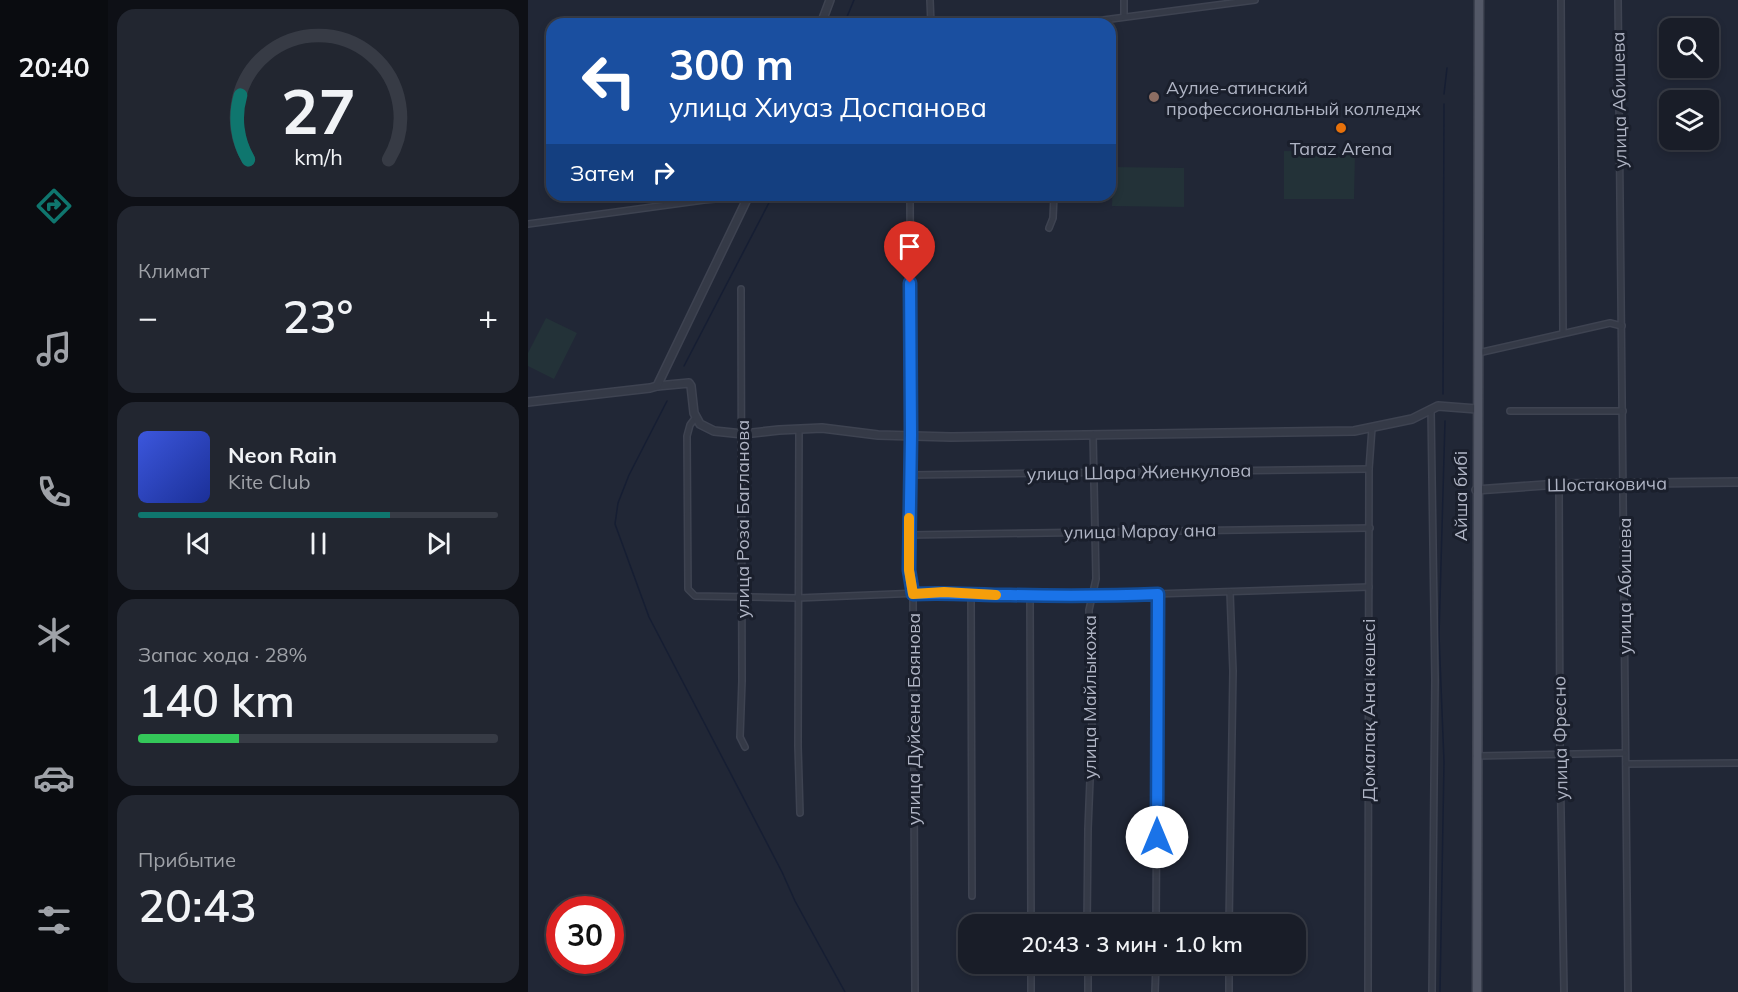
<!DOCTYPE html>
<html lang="ru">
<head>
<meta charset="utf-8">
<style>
	:root { --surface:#191d28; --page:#222630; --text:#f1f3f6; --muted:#9fa2a8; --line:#373b45; --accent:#0f766e }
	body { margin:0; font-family:Mulish,sans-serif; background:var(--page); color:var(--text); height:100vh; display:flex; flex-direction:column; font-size:22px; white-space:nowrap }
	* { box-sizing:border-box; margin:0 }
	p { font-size:20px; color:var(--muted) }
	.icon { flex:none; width:33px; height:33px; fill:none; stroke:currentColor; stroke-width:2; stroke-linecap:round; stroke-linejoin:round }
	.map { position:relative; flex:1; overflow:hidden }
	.panel { display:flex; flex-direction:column; gap:9px; padding:9px; background:#0e1016; width:420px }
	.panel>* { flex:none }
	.banner { position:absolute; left:18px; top:18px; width:570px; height:183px; border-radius:18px; box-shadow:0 3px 9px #0003,0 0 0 2px var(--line); background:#1a4fa0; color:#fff; overflow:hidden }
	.controls { position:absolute; left:1131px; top:18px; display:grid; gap:12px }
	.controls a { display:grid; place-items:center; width:60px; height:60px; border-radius:12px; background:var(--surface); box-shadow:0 3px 9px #0003,0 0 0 2px var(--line); font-size:30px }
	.speed { position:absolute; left:18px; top:896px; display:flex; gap:12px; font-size:30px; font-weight:700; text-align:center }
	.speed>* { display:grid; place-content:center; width:78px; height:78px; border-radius:50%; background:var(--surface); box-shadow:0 3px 9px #0003,0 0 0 2px var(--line); line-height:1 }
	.speed .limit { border:9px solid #d22; background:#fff; color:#111 }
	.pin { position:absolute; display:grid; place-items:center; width:51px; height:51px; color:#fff; margin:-62px -26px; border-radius:50% 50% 50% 0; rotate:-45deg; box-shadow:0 0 6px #0007 }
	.pin .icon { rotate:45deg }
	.me { position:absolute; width:66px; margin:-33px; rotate:0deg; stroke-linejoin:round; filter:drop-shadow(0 0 4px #0008) }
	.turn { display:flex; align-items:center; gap:21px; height:126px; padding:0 24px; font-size:27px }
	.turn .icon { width:78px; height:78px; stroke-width:2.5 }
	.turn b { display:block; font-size:42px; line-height:51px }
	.then { display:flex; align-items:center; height:57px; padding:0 24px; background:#0003; gap:12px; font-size:22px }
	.big { font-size:45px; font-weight:600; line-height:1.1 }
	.panel .tile { flex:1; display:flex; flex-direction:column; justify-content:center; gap:9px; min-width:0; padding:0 21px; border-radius:18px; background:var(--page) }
	.panel .dial { align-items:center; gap:0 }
	.dial svg { height:156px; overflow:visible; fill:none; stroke:var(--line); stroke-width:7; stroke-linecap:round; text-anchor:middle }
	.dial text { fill:var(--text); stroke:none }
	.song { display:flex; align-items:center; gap:18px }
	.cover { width:72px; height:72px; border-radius:9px; background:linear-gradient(135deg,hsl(230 70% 55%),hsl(230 70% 35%)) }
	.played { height:6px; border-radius:3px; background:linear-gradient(90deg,var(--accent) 70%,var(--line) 70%) }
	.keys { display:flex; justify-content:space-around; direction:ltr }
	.heat { display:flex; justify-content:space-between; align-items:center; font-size:33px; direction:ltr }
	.charge { height:9px; border-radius:4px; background:linear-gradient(90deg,#34c759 28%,var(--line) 0) }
	.trip { position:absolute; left:430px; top:914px; width:348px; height:60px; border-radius:18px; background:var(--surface); box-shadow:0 3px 9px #0003,0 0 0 2px var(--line); font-weight:600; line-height:60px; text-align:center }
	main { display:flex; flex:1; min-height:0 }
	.dock { display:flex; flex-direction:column; width:108px; justify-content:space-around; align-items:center; background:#0a0c10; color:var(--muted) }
	.dock .icon { width:42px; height:42px }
	.dock .selected { color:var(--accent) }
	.dock b { font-size:27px; color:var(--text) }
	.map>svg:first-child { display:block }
</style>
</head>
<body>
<main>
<nav class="dock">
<b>20:40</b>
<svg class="icon selected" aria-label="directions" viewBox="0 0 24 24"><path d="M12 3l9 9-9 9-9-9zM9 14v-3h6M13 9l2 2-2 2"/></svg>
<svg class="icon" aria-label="music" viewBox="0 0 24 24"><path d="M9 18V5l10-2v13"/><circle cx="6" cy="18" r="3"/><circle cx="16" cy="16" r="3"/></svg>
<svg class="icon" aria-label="phone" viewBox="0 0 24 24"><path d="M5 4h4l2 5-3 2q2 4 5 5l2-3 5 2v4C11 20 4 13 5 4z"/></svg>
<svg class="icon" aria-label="climate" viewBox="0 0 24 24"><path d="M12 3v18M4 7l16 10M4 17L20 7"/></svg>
<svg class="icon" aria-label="car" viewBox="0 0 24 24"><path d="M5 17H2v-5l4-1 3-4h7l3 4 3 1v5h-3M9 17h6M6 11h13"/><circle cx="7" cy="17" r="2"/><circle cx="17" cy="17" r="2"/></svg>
<svg class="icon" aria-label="filters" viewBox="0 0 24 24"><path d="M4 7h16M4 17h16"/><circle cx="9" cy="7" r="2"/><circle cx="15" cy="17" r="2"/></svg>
</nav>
<section class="panel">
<div class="tile dial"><svg viewBox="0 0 100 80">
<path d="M14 69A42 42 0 1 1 86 69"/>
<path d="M14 69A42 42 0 0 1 10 36" stroke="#0f766e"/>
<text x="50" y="56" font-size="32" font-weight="700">27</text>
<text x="50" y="72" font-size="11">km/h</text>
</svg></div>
<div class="tile"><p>Климат</p>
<div class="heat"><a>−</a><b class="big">23°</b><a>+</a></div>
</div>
<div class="tile">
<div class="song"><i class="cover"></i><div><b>Neon Rain</b><p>Kite Club</p></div></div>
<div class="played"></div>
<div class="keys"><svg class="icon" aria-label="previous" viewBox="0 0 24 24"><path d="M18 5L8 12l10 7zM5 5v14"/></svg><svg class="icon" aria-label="pause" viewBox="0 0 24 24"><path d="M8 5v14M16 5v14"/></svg><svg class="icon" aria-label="next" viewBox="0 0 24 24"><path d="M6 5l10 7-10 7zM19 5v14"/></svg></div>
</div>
<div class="tile"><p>Запас хода · 28%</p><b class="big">140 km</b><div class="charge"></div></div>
<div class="tile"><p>Прибытие</p><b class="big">20:43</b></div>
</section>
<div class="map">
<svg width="1210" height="992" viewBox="0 0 1210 992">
	<rect width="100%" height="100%" fill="#212736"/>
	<g fill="#233238">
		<path d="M756 151 827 152 826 199H756Z"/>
		<path d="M585 167 656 168V207L584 206Z"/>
		<path d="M18 318 49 333 26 379 0 366V353Z"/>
	</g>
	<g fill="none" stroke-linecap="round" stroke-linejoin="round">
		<g stroke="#161e33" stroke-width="1.5">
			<path d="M316 24 326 0"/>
			<path d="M916 94 919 68"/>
			<path d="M156 366 245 195"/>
			<path d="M915 394 916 104"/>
			<path d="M139 401 101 475 90 503 87 524 121 617 254 872 267 901 317 992"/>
			<path d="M912 992 916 762 911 635 917 421"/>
		</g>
		<g stroke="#3e4351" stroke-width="8">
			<g id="minor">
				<path d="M402 0 403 24"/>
				<path d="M596 0V16"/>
				<path d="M1033 0 1035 333"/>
				<path d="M1090 0 1100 992"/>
				<path d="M545 24 727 0"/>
				<path d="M382 195 383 435 381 570 385 594 387 992"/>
				<path d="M0 224 176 200 221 196"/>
				<path d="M521 228 525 218 526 195"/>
				<path d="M213 289 214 681 212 737 217 747"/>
				<path d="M950 353 1082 323 1094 326"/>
				<path d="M903 409 907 680 904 992"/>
				<path d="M982 411H1095"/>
				<path d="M168 417 162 425 159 436 160 589 167 596 270 598 416 592 443 595 563 596 841 587"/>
				<path d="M271 429 270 746 272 813"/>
				<path d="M382 475 841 469"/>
				<path d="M1031 484 1032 753 1036 992"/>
				<path d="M381 535 842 528"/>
				<path d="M443 595 444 896"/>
				<path d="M502 595 503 924"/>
				<path d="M948 756 1097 753"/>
				<path d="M1098 764 1210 763"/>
				<path d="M559 924 560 829 564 731 561 610 568 579 565 434"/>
				<path d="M628 924 630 594"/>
				<path d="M701 924 705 671 702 592"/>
				<path d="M560 963V992"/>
				<path d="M701 963V992"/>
				<path d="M503 992V963"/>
				<path d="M627 992 628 963"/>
				<path d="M840 992 841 469 844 428"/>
			</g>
		</g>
		<g stroke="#3e4351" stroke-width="10">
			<g id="tertiary">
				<path d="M293 24 302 0"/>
				<path d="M129 386 161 383 163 386 166 413 172 424 186 431 215 434 251 430 294 428 350 435 423 437 826 431 884 419 910 406 949 409"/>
				<path d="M0 402 122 388 129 386 221 195"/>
				<path d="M948 490 1031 484 1210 482"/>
			</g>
		</g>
		<g stroke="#3e4351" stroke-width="11">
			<path id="primary" d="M949 992 951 0"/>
		</g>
		<use href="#minor" stroke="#353a47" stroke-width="5"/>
		<use href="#tertiary" stroke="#353a47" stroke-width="7"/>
		<use href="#primary" stroke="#535867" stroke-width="8"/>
	</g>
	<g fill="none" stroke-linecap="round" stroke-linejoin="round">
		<g stroke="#114b97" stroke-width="15">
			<path id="route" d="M382 283 383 435 381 570 385 594C417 592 449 595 482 595 532 596 581 596 630 594L629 837"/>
		</g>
		<use href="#route" stroke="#1a73e8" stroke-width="10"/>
		<path stroke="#f59e0b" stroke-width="10" d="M381 518V570L385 594 416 592 468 595"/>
	</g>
	<circle fill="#8d6e63" stroke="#1a1f2c" stroke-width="2" cx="626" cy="97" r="6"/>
	<circle fill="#e8710a" stroke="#1a1f2c" stroke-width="2" cx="813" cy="128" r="6"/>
	<g text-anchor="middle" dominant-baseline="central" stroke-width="6" stroke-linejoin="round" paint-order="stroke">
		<g font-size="18" fill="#afb4c4" stroke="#1a1f2c" text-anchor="start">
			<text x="638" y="87">Аулие-атинский<tspan x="638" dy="21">профессиональный колледж</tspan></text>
			<text x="813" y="148" text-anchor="middle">Taraz Arena</text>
		</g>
		<g font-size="18" fill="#afb4c4" stroke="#1a1f2c">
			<text transform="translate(1091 100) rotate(-91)">улица Абишева</text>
			<text transform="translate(611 472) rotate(-1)">улица Шара Жиенкулова</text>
			<text transform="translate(1079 484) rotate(-1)">Шостаковича</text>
			<text transform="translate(932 496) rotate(-90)">Айша бибі</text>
			<text transform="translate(214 519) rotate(-90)">улица Роза Багланова</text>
			<text transform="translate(612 531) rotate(-1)">улица Марау ана</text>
			<text transform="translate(1096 586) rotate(-90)">улица Абишева</text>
			<text transform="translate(561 697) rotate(-90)">улица Майлыкожа</text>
			<text transform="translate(840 710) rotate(-90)">Домалақ Ана көшесі</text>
			<text transform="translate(385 719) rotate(-90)">улица Дуйсена Баянова</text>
			<text transform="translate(1032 738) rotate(-91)">улица Фресно</text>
		</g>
	</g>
</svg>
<div class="controls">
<a><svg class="icon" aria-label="search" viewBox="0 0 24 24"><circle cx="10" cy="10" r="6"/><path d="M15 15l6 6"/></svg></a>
<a><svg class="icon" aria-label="layers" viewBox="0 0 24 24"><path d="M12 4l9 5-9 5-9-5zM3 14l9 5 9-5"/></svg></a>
</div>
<div class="speed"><div class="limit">30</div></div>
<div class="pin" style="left:382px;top:283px;background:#d93025"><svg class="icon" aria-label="arrive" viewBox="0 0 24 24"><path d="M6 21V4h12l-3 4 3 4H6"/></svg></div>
<svg class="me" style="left:629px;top:837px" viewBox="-20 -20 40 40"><circle r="19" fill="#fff"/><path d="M0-13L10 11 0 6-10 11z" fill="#1a73e8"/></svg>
<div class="trip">20:43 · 3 мин · 1.0 km</div>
<div class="banner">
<div class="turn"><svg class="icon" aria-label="left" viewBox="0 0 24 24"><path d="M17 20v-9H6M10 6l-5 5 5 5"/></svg><div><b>300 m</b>улица Хиуаз Доспанова</div></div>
<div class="then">Затем<svg class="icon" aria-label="right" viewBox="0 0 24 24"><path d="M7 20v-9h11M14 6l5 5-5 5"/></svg></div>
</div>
</div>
</main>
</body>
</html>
